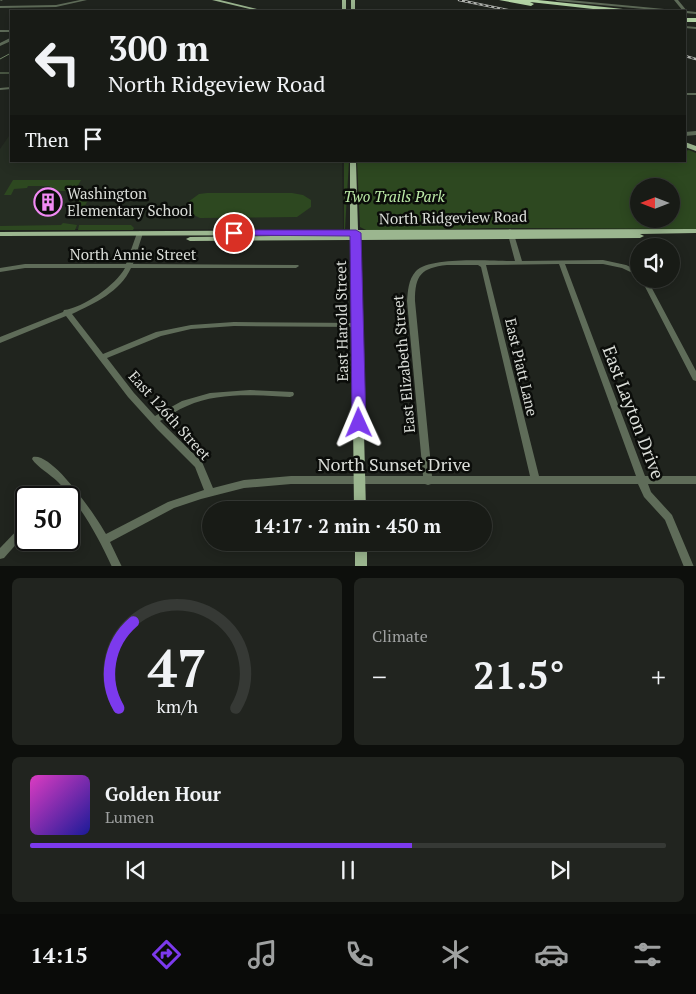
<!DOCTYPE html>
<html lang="en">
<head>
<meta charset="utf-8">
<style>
	:root { --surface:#181b16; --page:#21241f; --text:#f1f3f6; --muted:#9fa1a1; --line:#363935; --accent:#7c3aed }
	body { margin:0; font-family:"PT Serif",serif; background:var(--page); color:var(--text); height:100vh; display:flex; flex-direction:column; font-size:19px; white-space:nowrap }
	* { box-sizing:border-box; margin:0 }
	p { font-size:16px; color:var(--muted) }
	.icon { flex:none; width:28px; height:28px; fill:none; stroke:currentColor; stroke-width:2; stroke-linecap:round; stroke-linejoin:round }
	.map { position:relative; height:566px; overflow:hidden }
	.side { display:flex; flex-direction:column; gap:12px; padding:12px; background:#0d0f0c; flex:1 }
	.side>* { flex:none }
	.hud { position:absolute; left:10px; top:10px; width:676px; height:152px; border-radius:0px; box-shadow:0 2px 12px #0003,0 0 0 1px var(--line); background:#181b16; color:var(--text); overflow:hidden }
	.needle { width:32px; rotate:270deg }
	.fabs { position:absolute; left:630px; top:178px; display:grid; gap:10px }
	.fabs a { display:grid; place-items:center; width:50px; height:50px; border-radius:50%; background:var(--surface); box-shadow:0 2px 12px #0003,0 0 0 1px var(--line); font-size:25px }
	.speed { position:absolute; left:15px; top:486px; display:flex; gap:10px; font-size:25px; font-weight:700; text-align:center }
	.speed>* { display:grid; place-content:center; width:65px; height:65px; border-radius:50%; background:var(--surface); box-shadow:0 2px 12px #0003,0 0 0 1px var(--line); line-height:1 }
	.speed .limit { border:2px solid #111; border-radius:8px; background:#fff; color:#111 }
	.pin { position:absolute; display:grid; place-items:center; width:42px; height:42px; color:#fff; margin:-21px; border:2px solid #fff; border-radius:50%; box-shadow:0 1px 5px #0007 }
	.me { position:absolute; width:55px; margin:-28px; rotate:359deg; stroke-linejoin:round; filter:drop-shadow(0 0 4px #0008) }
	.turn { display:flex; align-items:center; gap:18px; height:105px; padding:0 15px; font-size:22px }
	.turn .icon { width:65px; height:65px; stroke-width:2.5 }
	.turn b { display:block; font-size:35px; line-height:42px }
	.then { display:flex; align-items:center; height:48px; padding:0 15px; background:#0003; gap:10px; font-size:19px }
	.big { font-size:38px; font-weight:700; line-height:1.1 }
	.side .tile { flex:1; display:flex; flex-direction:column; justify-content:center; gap:8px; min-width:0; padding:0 18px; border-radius:8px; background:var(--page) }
	.side .dial { align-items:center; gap:0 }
	.dial svg { height:130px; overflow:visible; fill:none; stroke:var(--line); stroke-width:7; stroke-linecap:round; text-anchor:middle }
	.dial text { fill:var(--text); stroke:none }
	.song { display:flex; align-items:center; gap:15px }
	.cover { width:60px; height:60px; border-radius:8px; background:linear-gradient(135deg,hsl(310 70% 55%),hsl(240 70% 35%)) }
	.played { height:5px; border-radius:2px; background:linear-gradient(90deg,var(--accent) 60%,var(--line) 60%) }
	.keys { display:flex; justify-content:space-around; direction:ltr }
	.heat { display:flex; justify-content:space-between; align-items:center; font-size:28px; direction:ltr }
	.side .tiles { flex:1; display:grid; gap:12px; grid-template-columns:1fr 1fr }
	.tile:last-child { grid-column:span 2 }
	.trip { position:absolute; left:202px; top:501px; width:290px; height:50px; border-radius:25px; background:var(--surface); box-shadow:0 2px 12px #0003,0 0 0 1px var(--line); font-weight:700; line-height:50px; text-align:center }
	.dock { display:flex; height:80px; justify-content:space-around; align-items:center; background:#0a0b09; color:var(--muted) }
	.dock .icon { width:35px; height:35px }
	.dock .current { color:var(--accent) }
	.dock b { font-size:22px; color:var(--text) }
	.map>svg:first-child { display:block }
</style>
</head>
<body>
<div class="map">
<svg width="696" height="567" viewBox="0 0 696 567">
	<rect width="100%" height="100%" fill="#20241e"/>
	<path fill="#252d22" d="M11 133V161H342L343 229H0V149Z"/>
	<g fill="#2d4820" fill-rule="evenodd">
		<path d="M689 150 696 153V229L496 228 368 231 360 227 357 161H685V151ZM639 186H671V219H639Z"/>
		<path d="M344 161H349L345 229H344Z"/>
		<path d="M13 180H81L76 189H93L85 206H89L88 208H76L81 196H68L70 191H50L48 190 50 186H28L27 188 14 189 11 195H4Z"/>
		<path d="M207 193H292L303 195 311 200V207L297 217 200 218 189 213 186 209 188 202 199 194Z"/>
		<path d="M63 223 77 225 75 230H0V226L61 225Z"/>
		<path d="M79 225H131L134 228 133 230H78Z"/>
	</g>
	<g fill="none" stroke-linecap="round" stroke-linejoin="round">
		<g stroke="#738869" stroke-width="1">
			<path d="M0 59 11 53"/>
			<path d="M0 73H11"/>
		</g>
		<g fill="#5f6c59" fill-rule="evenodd">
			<path d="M0 0H3L1 1Z"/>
			<path d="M80 0H87L56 7 0 8V6L56 5Z"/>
			<path d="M555 0H569L675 10 677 11H666L557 1Z"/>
			<path d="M674 0H678L687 11 696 12V14L685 13V11H683Z"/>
			<path d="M685 26 696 27V29L685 28Z"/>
			<rect x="0" y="30" width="11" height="2"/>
			<path d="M10 38H11V41L0 46V43Z"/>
			<path d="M11 87V89L0 90V88Z"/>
			<rect x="685" y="93" width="11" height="2"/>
			<path d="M696 131V135L685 136V132Z"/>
			<path d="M510 229 513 231 522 261 603 260 626 265 639 271V276L622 268 603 264H565L645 476H696V484H648L651 492 672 515 694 567H684L665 520 644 497 638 484H431L428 485 425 484H291L244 488 201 499 174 508 110 542 122 567H112C98 536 81 506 58 482 50 474 37 467 32 459L33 457C53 452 97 518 106 534L168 502 204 490 195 467 157 429 128 397 66 316 0 343V337L63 312 64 310C83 308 116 285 125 268H25L0 272V268L25 264H126L137 233 140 231 143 233 133 264 298 265 299 266 296 268H131C120 292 95 303 72 314L103 354 156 332 191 325 234 322 361 323 362 325 361 327H358L234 326 191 329 161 336 107 358 134 393 155 416 182 401 210 393 250 390 293 392 294 394 293 396 290 397C256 395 218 392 187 406 177 410 169 416 160 421L202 462 213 488 244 480 291 476H423L407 301C408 291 408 280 416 271 430 256 494 261 515 261L507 231ZM559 264 636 476H539L486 265ZM447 265H478L481 267 530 476H432L415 301C415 275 421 268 447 265Z"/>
			<path d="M641 279H647L696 371V381L693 380 692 378Z"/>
			<path d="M26 523V533L4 558 0 559V548L23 524Z"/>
		</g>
		<g fill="#9bb68f" fill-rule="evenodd">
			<path d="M212 0H220L265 11H258Z"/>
			<rect x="342" y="0" width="4" height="11"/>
			<rect x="351" y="0" width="4" height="11"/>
			<path d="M685 142 696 146V151L685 147Z"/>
			<path d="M350 161H356L358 230 696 229V233L640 234 644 236 640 238 359 240 366 510H354L351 240 190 241 186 239 190 237 350 235 0 236V232L350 230Z"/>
			<rect x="355" y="542" width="12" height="25"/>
		</g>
		<g fill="#b3d4a5" fill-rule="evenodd">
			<path d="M499 0H538L623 9 626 11H611L530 2 534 4 531 6Z"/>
			<rect x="685" y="18" width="11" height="4"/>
		</g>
		<g stroke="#b2b5b0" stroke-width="2.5">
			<g id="rail">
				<path d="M459 0 512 11"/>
				<path d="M685 56 696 59"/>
			</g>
		</g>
		<use href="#rail" stroke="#0b0d0a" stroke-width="1" stroke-dasharray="3" stroke-linecap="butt"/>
	</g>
	<path fill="#7c3aed" stroke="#51269a" d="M234 230H356L361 233 366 423 364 426H354L352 423 350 236 230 235V231Z"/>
	<defs>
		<g id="building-ring" transform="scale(1.4375)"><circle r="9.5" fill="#0b0d0a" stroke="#f18af4" stroke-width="1.5"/><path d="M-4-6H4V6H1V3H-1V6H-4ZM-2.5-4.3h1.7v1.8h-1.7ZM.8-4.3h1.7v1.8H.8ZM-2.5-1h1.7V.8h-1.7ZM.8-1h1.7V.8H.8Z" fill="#f18af4"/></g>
	</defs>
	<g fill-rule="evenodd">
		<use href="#building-ring" x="48" y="202"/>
	</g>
	<g text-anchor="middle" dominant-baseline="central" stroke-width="5" stroke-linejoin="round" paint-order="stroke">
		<g font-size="15" fill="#dbded9" stroke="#0b0d0a" text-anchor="start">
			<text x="67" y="193">Washington<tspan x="67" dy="17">Elementary School</tspan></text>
		</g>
		<g font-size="15" font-style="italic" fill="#bceba7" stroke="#0b0d0a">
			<text x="394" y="196">Two Trails Park</text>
		</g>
		<g font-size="15" fill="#dbded9" stroke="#0b0d0a">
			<text transform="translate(453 217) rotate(-1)">North Ridgeview Road</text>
			<text x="133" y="254">North Annie Street</text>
			<text transform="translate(341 321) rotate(-91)">East Harold Street</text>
			<text transform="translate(403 364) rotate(-95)">East Elizabeth Street</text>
			<text transform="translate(522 367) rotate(77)">East Piatt Lane</text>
			<text transform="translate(170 415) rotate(48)">East 126th Street</text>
		</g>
		<g font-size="18" fill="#dbded9" stroke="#0b0d0a">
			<text transform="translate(634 412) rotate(69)">East Layton Drive</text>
			<text x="394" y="464">North Sunset Drive</text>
		</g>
	</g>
</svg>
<div class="fabs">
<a><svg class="needle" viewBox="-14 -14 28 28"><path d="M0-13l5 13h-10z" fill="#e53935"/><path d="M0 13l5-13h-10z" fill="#9fa1a1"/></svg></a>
<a><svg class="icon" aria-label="sound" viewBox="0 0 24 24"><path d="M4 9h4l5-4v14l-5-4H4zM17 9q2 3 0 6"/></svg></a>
</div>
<div class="speed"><div class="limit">50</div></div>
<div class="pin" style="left:234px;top:233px;background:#d93025"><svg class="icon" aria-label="arrive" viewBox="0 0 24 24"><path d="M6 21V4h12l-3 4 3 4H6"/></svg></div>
<svg class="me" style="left:359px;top:423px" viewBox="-20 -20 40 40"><path d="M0-17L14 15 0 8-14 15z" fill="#7c3aed" stroke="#fff" stroke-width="4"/></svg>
<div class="trip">14:17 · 2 min · 450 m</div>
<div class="hud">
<div class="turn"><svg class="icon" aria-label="left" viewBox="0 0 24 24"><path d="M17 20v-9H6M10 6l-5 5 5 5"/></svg><div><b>300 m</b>North Ridgeview Road</div></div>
<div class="then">Then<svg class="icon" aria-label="arrive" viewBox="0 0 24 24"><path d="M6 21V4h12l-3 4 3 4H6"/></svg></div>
</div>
</div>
<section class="side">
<div class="tiles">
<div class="tile dial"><svg viewBox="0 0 100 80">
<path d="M14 69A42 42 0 1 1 86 69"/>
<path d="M14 69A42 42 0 0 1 23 16" stroke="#7c3aed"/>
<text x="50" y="56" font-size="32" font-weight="700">47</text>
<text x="50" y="72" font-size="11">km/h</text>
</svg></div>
<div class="tile"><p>Climate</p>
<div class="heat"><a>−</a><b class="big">21.5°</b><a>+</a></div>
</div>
<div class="tile">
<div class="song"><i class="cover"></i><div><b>Golden Hour</b><p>Lumen</p></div></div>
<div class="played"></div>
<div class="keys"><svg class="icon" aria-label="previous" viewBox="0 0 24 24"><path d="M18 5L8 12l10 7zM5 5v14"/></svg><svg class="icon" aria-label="pause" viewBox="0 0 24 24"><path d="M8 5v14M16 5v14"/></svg><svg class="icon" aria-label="next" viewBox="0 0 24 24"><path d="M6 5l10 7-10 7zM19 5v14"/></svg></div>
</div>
</div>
</section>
<nav class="dock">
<b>14:15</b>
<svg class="icon current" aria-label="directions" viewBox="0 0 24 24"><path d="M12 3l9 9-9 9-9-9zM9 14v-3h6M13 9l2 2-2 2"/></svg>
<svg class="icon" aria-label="music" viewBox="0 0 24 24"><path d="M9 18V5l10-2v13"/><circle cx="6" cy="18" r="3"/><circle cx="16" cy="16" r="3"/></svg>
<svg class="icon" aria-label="phone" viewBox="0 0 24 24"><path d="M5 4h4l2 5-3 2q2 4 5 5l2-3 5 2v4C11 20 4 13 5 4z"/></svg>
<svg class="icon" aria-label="climate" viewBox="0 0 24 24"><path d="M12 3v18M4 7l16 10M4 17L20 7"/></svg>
<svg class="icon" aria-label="car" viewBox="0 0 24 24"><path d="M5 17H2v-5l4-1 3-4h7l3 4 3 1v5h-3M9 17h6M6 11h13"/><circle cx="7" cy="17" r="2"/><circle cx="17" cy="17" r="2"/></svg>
<svg class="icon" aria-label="filters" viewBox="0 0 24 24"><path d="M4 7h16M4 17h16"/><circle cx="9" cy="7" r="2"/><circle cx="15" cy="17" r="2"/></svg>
</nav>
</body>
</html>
